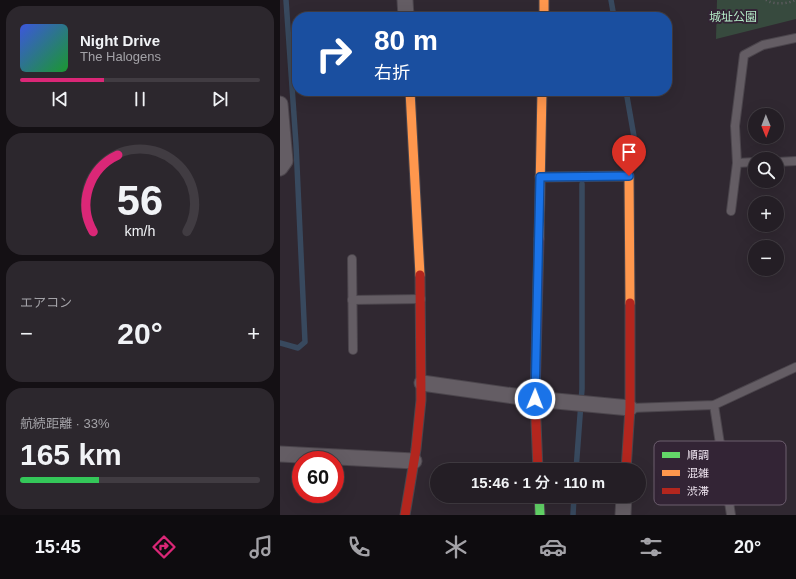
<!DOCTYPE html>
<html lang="ja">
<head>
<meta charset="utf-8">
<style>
	:root { --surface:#241e25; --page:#2c272d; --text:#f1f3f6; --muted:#a3a2a7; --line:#413c42; --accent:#db2777 }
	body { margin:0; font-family:Arial,"Noto Sans JP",sans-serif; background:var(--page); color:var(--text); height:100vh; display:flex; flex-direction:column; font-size:15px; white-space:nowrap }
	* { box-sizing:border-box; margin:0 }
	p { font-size:13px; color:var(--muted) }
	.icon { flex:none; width:22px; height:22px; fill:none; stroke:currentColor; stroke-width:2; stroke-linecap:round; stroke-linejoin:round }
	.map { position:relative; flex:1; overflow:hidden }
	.side { display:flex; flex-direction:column; gap:6px; padding:6px; background:#141014; width:280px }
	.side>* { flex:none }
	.hud { position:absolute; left:12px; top:12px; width:380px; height:84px; border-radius:16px; box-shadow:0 4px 16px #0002,0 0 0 1px var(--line); background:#1a4fa0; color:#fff; overflow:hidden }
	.needle { width:26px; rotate:179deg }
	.controls { position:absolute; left:468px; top:108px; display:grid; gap:8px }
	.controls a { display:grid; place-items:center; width:36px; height:36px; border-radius:50%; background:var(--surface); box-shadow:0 4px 16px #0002,0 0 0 1px var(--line); font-size:20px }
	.speed { position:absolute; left:12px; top:451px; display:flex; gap:8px; font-size:20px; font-weight:700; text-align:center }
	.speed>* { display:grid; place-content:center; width:52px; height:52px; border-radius:50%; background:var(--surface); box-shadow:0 4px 16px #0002,0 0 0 1px var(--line); line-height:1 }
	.speed .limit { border:6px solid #d22; background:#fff; color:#111 }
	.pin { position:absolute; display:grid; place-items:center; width:34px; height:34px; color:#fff; margin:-41px -17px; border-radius:50% 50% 50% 0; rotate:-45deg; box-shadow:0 0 4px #0007 }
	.pin .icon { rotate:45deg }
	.me { position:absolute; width:44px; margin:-22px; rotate:1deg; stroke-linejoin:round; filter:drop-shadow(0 0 3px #0008) }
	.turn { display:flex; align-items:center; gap:14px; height:84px; padding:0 16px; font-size:18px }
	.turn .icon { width:52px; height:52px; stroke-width:2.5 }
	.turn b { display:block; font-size:28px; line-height:34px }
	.big { font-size:30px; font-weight:600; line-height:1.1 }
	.side .card { flex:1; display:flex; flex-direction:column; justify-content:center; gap:6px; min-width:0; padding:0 14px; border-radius:16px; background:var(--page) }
	.side .dial { align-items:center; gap:0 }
	.dial svg { height:104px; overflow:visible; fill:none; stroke:var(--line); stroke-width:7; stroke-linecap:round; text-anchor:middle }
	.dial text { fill:var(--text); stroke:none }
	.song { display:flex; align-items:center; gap:12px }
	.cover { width:48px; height:48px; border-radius:6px; background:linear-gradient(135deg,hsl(230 70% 55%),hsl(130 70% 35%)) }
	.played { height:4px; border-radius:2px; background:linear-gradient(90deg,var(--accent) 35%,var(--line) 35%) }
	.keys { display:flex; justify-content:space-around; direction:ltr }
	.heat { display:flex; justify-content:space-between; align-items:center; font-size:22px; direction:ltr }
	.charge { height:6px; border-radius:3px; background:linear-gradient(90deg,#34c759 33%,var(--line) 0) }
	.trip { position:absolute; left:150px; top:463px; width:216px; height:40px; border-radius:20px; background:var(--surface); box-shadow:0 4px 16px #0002,0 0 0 1px var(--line); font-weight:600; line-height:40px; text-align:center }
	.tabs { display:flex; height:64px; justify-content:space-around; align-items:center; background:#0e0c0f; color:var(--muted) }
	.tabs .icon { width:28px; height:28px }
	.tabs .on { color:var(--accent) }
	.tabs b { font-size:18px; color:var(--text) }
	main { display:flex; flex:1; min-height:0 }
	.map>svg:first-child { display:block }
</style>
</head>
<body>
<main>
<section class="side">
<div class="card">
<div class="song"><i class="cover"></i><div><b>Night Drive</b><p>The Halogens</p></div></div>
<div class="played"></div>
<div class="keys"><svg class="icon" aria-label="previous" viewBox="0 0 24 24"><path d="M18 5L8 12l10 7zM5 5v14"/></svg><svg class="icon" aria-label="pause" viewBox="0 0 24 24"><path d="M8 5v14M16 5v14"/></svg><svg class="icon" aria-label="next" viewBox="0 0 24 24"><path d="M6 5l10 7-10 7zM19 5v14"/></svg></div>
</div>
<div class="card dial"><svg viewBox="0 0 100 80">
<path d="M14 69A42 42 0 1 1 86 69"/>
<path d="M14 69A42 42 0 0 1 33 10" stroke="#db2777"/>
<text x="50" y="56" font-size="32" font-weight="700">56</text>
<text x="50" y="72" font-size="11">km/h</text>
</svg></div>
<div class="card"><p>エアコン</p>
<div class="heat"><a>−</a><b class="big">20°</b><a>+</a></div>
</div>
<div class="card"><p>航続距離 · 33%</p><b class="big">165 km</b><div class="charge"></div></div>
</section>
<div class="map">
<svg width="516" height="515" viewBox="0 0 516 515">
	<rect width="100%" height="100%" fill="#302831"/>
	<path fill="#374a3e" d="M437 0H516V19L436 39Z"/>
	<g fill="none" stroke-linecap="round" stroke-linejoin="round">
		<g stroke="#38495e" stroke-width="5.5">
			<path d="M331 0 334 17"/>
			<path d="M346 91 356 148 355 165"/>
			<path d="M0 343 18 348 25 342 16 144 6 0"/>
			<path d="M296 470 302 389V184"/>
			<path d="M293 515 294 496"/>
		</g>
		<g stroke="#4b454c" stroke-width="10">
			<g id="lane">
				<path d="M497 162 516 161"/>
				<path d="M457 163 475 162"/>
				<path d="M451 211 457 163 455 126 464 55 483 45 516 38"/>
				<path d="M72 259 73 350"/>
				<path d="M72 300 141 299"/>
				<path d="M434 405 451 515"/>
				<path d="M351 408 434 405 516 367"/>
			</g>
		</g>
		<g stroke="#4b454c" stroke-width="17">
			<g id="street">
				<path d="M125 0 126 17"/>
				<path d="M0 104 5 161 0 168"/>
				<path d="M142 383 255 399 350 408"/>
				<path d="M0 454 134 461"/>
				<path d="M343 515 344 496"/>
			</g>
		</g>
		<g stroke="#4b454c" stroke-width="11">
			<path id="fast" d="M259 496 260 515"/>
		</g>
		<g stroke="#4b454c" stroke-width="11">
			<g id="slow">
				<path d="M264 0V17"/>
				<path d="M130 91 140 275"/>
				<path d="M260 177 349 176 350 303"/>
				<path d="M259 239 262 91"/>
			</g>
		</g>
		<g stroke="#4b454c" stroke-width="11">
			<g id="jam">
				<path d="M258 470 255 399 259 239"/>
				<path d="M346 470 350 408V303"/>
				<path d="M125 515 136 449 141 400 140 275"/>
			</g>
		</g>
		<path stroke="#666067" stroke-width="2.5" stroke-dasharray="1 3" stroke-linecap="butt" d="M486 0C494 5 508 4 515 0"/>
		<use href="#lane" stroke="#645d64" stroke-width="8"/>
		<use href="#street" stroke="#645d64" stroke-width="15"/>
		<use href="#fast" stroke="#63d668" stroke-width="9"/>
		<use href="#slow" stroke="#ff974d" stroke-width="9"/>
		<use href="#jam" stroke="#b3261e" stroke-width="9"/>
	</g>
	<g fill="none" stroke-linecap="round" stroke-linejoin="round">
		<g stroke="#114b97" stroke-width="10">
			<path id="route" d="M255 399 260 177 349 176"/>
		</g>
		<use href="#route" stroke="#1a73e8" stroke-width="7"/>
	</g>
	<g text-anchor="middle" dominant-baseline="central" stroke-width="4" stroke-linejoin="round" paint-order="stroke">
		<g font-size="12" fill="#b3e9c6" stroke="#332435">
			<text x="453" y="17">城址公園</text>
		</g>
	</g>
	<rect x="374" y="441" width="132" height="64" rx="6" fill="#332435" stroke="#6c5e6e" stroke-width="1"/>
	<rect x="382" y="452" width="18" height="6" fill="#63d668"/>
	<rect x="382" y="470" width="18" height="6" fill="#ff974d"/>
	<rect x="382" y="488" width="18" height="6" fill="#b3261e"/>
	<g font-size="11" fill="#f1e7f2">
		<text x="407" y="459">順調</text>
		<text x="407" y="477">混雑</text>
		<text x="407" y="495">渋滞</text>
	</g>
</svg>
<div class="controls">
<a><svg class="needle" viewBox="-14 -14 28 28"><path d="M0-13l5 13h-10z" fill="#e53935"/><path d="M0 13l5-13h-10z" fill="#a3a2a7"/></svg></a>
<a><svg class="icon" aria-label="search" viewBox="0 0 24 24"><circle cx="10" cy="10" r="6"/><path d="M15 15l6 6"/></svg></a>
<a>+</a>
<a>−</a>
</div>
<div class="speed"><div class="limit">60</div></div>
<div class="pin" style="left:349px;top:176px;background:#d93025"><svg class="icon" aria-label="arrive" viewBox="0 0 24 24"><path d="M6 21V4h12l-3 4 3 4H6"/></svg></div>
<svg class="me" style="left:255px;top:399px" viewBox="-20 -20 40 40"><circle r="17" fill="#1a73e8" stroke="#fff" stroke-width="3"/><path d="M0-11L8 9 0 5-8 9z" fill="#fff"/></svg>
<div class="trip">15:46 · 1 分 · 110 m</div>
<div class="hud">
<div class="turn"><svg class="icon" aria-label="right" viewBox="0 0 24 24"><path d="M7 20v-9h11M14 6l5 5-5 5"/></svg><div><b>80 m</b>右折</div></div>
</div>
</div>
</main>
<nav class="tabs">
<b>15:45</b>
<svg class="icon on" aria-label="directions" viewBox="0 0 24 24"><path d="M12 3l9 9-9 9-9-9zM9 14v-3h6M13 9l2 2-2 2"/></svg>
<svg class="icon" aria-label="music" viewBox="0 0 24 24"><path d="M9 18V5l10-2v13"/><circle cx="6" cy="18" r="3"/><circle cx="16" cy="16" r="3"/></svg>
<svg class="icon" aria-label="phone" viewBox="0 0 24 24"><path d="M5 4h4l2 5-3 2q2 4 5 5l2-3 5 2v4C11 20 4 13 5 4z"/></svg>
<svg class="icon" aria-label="climate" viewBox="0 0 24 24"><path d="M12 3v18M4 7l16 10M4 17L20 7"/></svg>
<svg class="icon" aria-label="car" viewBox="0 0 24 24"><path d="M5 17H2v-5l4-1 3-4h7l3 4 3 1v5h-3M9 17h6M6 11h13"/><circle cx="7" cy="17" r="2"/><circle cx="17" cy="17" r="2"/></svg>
<svg class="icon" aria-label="filters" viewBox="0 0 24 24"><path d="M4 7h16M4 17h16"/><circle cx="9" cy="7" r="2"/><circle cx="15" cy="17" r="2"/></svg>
<b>20°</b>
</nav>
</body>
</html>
